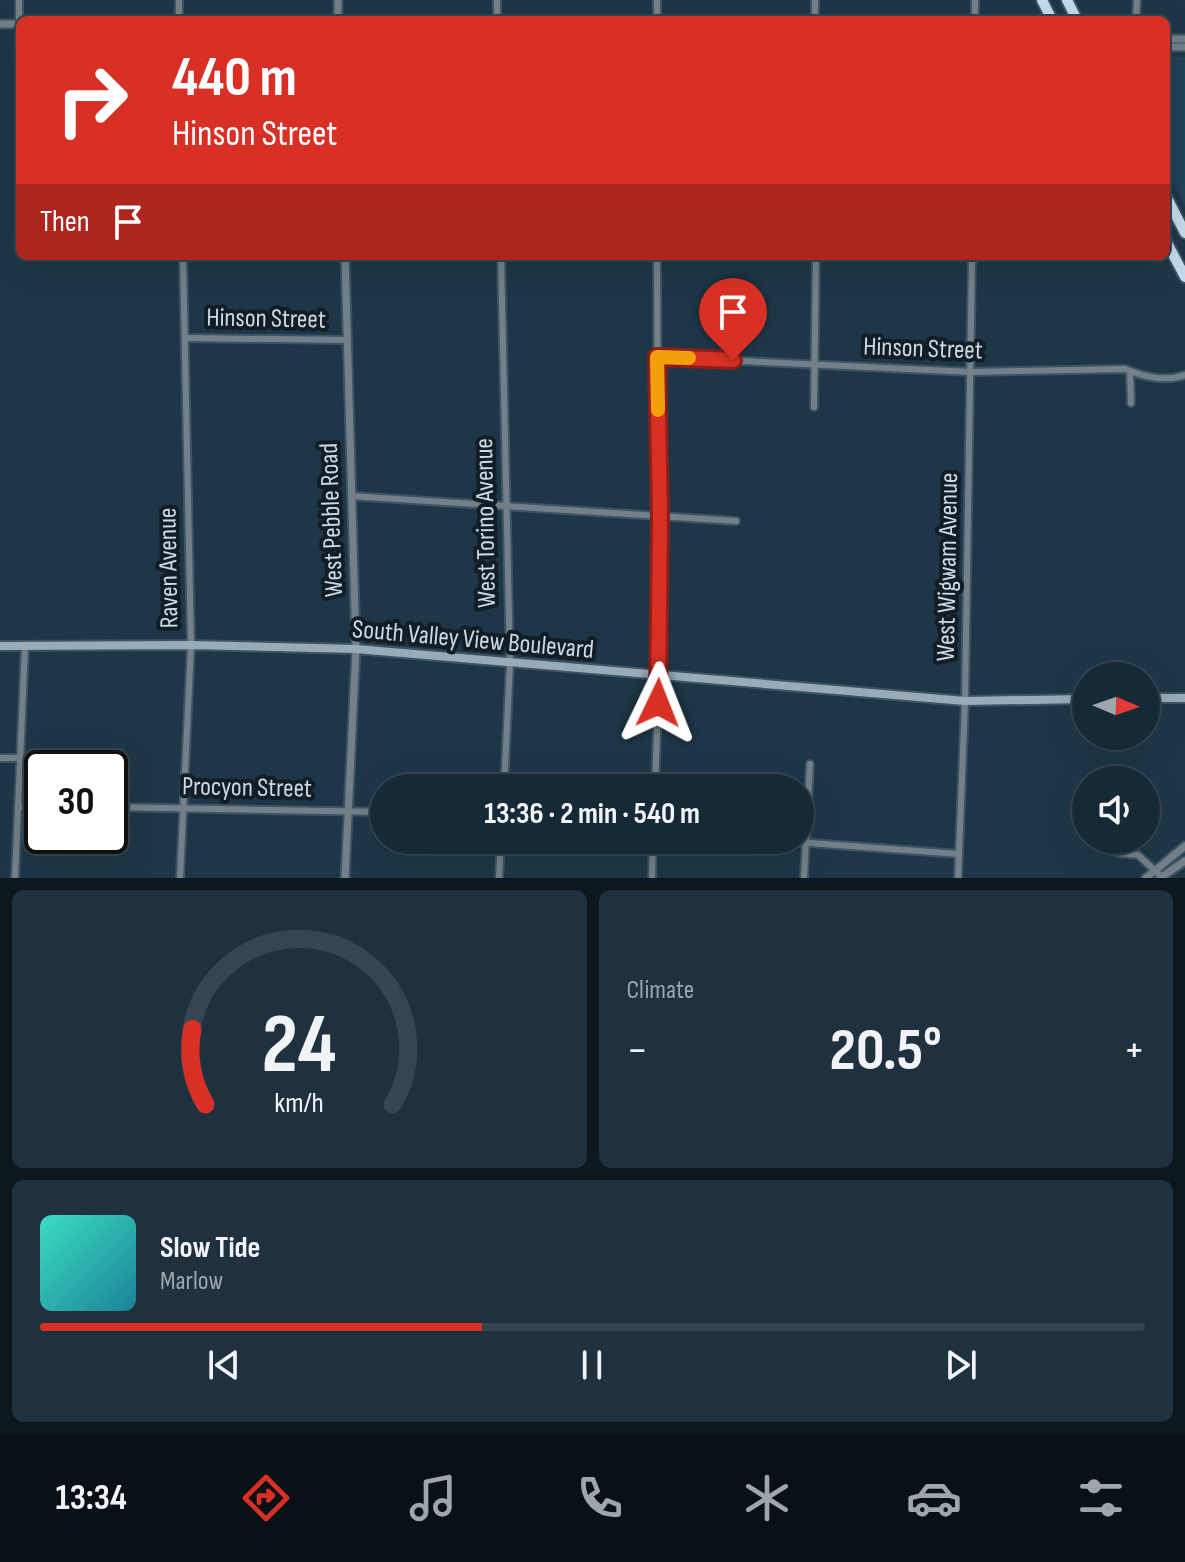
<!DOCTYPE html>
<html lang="en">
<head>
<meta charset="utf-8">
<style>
	:root { --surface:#162936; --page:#1f313e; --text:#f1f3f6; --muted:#9ea6ad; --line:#354551; --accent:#d93025 }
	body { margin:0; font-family:"Sofia Sans Condensed",sans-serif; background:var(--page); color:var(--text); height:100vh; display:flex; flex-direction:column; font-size:30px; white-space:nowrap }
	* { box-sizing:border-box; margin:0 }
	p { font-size:26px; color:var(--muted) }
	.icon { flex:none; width:44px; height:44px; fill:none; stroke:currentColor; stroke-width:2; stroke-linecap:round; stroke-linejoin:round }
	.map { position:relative; height:878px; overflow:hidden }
	.sheet { display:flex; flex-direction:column; gap:12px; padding:12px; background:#0c171e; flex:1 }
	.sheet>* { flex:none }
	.banner { position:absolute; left:16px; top:16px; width:1154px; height:244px; border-radius:12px; box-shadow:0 8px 32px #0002,0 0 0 2px var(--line); background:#d93025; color:#fff; overflow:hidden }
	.needle { width:52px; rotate:92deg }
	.buttons { position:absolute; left:1072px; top:662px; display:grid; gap:16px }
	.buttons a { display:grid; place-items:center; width:88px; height:88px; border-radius:50%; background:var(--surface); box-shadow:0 8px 32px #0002,0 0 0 2px var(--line); font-size:40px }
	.speed { position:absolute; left:24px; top:750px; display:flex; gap:16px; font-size:40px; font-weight:700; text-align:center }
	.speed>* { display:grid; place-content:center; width:104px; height:104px; border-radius:50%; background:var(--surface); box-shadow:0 8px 32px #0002,0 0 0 2px var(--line); line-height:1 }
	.speed .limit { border:4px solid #111; border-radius:12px; background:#fff; color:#111 }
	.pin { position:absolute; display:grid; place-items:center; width:68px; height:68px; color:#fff; margin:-82px -34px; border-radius:50% 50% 50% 0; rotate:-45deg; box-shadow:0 0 8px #0007 }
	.pin .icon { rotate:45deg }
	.me { position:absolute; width:88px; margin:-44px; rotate:2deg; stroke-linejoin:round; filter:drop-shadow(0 0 6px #0008) }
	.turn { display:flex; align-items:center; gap:28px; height:168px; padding:0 24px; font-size:36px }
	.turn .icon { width:104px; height:104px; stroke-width:2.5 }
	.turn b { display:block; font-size:56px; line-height:68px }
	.then { display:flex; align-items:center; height:76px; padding:0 24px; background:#0003; gap:16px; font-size:30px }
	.big { font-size:60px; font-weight:700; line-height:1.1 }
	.sheet .tile { flex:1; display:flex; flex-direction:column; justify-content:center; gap:12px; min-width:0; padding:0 28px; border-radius:12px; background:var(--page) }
	.sheet .dial { align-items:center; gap:0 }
	.dial svg { height:208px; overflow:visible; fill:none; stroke:var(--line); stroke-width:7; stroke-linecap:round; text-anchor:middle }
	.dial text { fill:var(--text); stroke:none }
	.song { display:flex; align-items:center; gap:24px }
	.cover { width:96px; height:96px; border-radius:12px; background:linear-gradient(135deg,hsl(170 70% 55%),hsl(190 70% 35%)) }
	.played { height:8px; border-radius:4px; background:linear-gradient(90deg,var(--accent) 40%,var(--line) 40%) }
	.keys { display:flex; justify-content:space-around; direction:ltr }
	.heat { display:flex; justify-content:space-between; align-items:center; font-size:44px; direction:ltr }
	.sheet .tiles { flex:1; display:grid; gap:12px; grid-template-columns:1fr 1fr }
	.tile:last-child { grid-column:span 2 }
	.trip { position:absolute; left:370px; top:774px; width:444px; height:80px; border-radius:40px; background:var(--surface); box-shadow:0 8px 32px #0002,0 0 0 2px var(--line); font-weight:700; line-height:80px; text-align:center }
	.menu { display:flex; height:128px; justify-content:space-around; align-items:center; background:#091016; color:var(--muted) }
	.menu .icon { width:56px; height:56px }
	.menu .selected { color:var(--accent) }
	.menu b { font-size:36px; color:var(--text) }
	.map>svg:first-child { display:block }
</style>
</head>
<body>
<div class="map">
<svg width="1185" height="878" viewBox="0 0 1185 878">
	<rect width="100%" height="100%" fill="#1e3748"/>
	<path fill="#224257" d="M1166 57H1185V207L1166 169Z"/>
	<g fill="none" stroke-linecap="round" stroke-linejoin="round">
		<g stroke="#3d5464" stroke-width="10">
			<g id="minor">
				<path d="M179 20V0"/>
				<path d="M497 20V0"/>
				<path d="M657 20V0"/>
				<path d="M815 20V0"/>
				<path d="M975 20V0"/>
				<path d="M1136 20 1137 0"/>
				<path d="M19 24V0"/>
				<path d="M501 256 510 663 504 788"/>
				<path d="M185 338 347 340"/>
				<path d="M657 357 971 372 1125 369C1145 377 1164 382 1185 375"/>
				<path d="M1130 371 1131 403"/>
				<path d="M814 407 816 256"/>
				<path d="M351 496 736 521"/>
				<path d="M0 758H20"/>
				<path d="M655 788 659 675 657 256"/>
				<path d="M18 807H42"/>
				<path d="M110 807 384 812"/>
				<path d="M769 840 959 854"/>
				<path d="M1118 853 1138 855 1161 876"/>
				<path d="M15 878 25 646"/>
				<path d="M180 878 191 645 183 256"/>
				<path d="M499 878 501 840"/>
				<path d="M652 878 653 840"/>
				<path d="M804 878 810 764"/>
				<path d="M958 878 965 701 972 256"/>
			</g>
		</g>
		<g stroke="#3d5464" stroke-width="11">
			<g id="tertiary">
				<path d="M338 20V0"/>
				<path d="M0 24H20"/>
				<path d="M1166 39H1185"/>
				<path d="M1166 47H1185"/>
				<path d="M345 256 356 649 345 878"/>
				<path d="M1146 878 1185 846"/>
				<path d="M1160 878 1185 861"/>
			</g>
		</g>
		<g stroke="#3d5464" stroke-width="12">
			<g id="secondary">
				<path d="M0 646 191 645 356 649 965 701 1086 699"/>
				<path d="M1146 698H1185"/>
			</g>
		</g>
		<g stroke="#3d5464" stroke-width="14">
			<g id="trunk">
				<path d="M1042 0 1052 20"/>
				<path d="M1067 0 1077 20"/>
				<path d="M1166 196 1185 233"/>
				<path d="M1166 241 1185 277"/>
			</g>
		</g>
		<use href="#minor" stroke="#748089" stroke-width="6"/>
		<use href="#tertiary" stroke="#748089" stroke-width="7"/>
		<use href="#secondary" stroke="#98abb9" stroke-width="8"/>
		<use href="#trunk" stroke="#c3dbec" stroke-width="10"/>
	</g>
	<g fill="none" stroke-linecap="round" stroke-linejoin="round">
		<g stroke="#8d1f18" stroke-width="20">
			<path id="route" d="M658 703 660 516 657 357 733 360"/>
		</g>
		<use href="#route" stroke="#d93025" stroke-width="14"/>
		<path stroke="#f59e0b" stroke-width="14" d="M658 410 657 357 689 358"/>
	</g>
	<g text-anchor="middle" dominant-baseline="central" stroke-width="8" stroke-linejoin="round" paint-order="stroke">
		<g font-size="26" fill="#cbdae5" stroke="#121d25">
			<text transform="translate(266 319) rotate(1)">Hinson Street</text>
			<text transform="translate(923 349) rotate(2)">Hinson Street</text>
			<text transform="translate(332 520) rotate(-92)">West Pebble Road</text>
			<text transform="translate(486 523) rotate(-91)">West Torino Avenue</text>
			<text transform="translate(948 567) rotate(-89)">West Wigwam Avenue</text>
			<text transform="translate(169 568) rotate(-91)">Raven Avenue</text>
			<text transform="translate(473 640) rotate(5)">South Valley View Boulevard</text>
			<text transform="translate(247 788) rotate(1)">Procyon Street</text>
		</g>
	</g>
</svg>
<div class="buttons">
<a><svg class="needle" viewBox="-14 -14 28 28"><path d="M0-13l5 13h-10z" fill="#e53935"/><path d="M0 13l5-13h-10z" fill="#9ea6ad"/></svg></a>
<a><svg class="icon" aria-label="sound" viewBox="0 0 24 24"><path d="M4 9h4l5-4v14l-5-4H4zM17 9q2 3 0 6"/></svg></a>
</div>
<div class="speed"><div class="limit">30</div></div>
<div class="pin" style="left:733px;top:360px;background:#d93025"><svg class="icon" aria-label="arrive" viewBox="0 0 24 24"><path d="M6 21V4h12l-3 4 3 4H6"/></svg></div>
<svg class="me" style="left:658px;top:703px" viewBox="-20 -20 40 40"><path d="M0-17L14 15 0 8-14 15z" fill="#d93025" stroke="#fff" stroke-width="4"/></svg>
<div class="trip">13:36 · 2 min · 540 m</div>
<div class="banner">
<div class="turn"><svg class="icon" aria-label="right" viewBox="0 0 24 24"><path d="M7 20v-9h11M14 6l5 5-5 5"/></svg><div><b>440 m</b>Hinson Street</div></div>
<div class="then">Then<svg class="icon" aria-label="arrive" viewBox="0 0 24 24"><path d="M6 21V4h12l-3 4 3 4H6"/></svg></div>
</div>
</div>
<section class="sheet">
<div class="tiles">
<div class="tile dial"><svg viewBox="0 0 100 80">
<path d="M14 69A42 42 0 1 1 86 69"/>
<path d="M14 69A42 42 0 0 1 9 40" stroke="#d93025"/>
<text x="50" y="56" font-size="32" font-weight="700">24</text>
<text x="50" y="72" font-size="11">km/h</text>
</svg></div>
<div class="tile"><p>Climate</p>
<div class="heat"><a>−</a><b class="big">20.5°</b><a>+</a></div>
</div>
<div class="tile">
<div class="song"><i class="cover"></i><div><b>Slow Tide</b><p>Marlow</p></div></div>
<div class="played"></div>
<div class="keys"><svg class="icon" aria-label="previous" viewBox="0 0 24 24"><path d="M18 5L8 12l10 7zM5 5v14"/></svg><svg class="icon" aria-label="pause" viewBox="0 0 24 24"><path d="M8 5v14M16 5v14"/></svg><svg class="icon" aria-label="next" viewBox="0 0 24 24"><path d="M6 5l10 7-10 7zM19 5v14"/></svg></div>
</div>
</div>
</section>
<nav class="menu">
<b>13:34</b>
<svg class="icon selected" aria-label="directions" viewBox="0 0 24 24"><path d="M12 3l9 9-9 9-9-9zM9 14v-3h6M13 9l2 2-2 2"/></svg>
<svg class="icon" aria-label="music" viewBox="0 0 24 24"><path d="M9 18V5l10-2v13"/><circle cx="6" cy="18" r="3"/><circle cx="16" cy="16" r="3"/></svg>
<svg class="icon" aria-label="phone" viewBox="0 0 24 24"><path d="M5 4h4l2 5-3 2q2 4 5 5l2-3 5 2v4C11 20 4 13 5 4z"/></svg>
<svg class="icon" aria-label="climate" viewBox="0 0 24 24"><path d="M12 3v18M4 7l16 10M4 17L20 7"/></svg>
<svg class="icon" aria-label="car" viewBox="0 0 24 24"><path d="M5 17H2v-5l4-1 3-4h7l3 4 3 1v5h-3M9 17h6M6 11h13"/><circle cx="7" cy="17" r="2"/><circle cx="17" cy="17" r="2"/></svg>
<svg class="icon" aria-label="filters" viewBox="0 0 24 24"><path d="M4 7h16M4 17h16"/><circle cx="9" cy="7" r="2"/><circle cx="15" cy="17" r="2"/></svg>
</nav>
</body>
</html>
